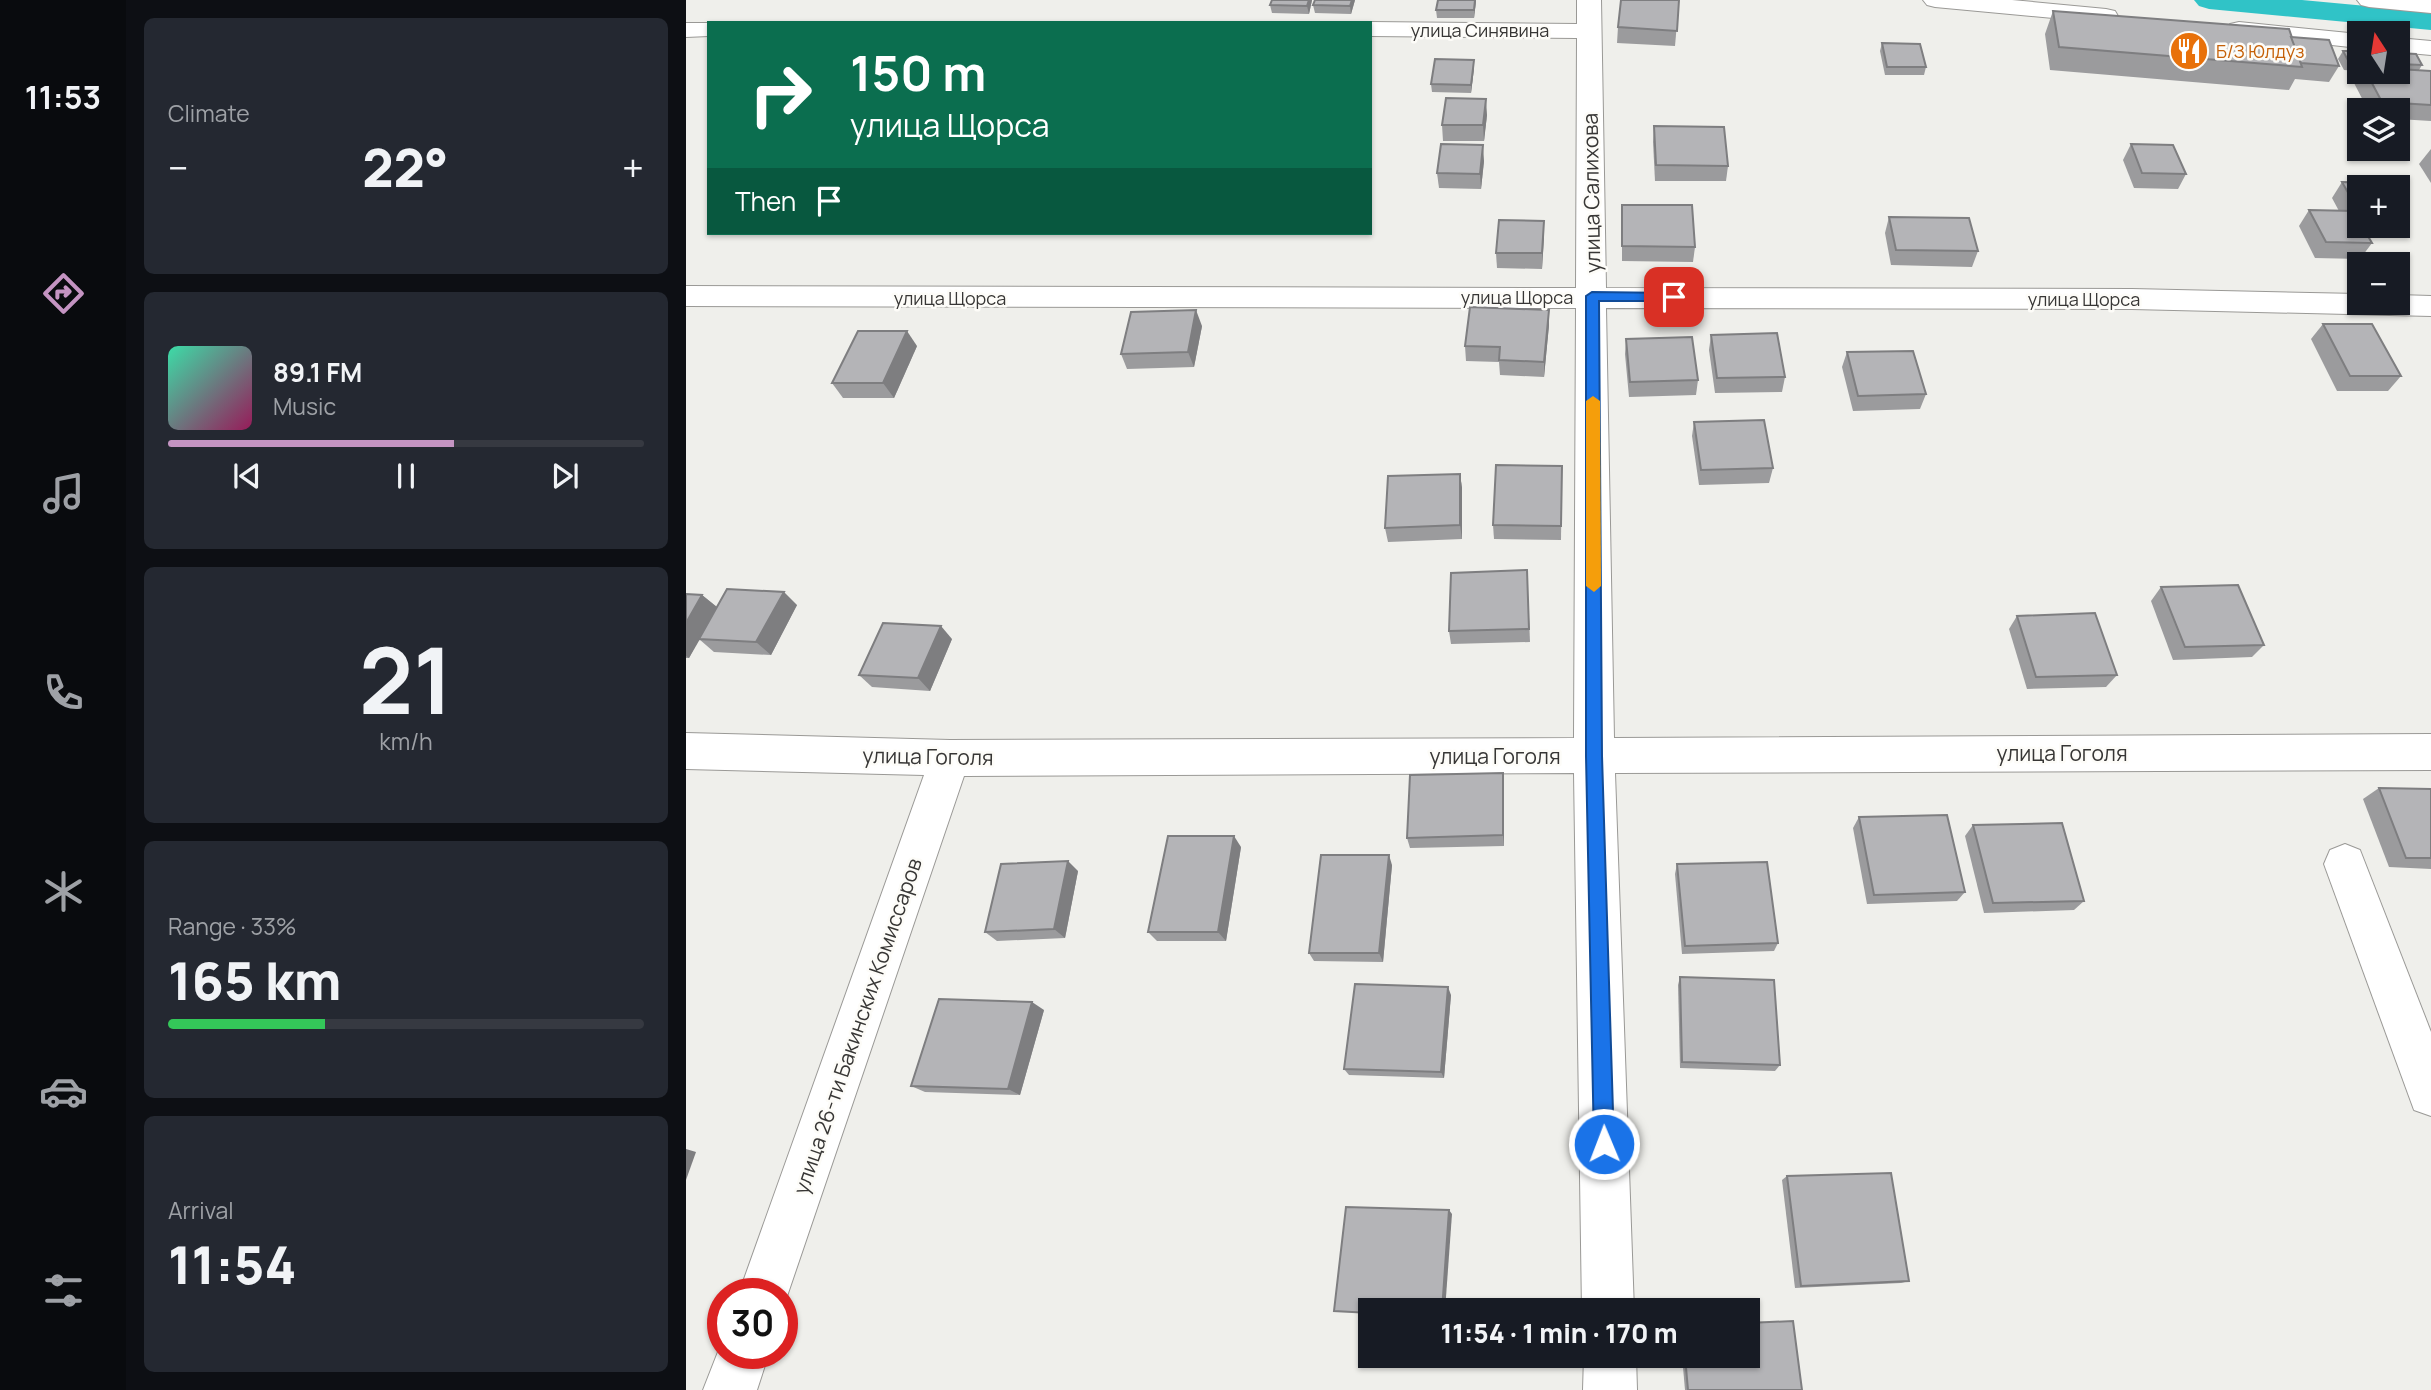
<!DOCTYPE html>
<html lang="en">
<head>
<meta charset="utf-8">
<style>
	:root { --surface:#171b24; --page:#242831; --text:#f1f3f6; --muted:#9ea1a6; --line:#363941; --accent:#c494c2 }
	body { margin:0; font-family:Manrope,sans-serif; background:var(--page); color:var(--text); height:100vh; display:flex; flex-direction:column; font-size:26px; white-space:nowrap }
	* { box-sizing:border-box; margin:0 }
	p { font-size:23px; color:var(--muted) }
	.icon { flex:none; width:38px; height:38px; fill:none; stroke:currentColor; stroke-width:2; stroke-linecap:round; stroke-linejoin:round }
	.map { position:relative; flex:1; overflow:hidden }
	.details { display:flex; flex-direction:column; gap:18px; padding:18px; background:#0d0f14; width:560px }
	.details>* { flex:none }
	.top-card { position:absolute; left:21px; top:21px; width:665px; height:214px; border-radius:0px; box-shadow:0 2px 5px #0004; background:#0b6e4f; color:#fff; overflow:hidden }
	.needle { width:46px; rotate:348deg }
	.fabs { position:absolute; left:1661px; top:21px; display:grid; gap:14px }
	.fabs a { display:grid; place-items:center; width:63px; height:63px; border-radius:0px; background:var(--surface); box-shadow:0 2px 5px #0004; font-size:35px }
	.speed { position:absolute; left:21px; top:1278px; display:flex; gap:14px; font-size:35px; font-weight:700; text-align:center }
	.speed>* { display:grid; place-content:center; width:91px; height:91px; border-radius:50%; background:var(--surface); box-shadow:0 2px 5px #0004; line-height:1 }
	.speed .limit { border:10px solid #d22; background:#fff; color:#111 }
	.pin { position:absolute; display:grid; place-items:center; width:60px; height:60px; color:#fff; margin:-30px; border-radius:14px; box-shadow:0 4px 10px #0006 }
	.me { position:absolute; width:77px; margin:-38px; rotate:359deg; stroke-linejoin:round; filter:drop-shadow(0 0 5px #0008) }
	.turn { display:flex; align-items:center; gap:24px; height:147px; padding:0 28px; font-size:32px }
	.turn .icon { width:91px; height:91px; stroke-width:2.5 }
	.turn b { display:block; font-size:49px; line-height:60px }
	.then { display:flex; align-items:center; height:66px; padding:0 28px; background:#0003; gap:14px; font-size:26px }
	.big { font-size:52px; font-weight:800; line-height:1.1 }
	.details .tile { flex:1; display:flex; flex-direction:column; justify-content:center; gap:10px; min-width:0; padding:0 24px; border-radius:10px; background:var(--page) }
	.details .dial { align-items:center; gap:0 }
	.dial b { font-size:91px; line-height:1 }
	.song { display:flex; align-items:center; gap:21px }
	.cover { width:84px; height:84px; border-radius:10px; background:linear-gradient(135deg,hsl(160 70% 55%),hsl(330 70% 35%)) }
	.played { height:7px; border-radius:4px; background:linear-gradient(90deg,var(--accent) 60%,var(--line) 60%) }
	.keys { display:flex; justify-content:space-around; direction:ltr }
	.heat { display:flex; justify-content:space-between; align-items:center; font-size:38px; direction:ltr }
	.charge { height:10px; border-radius:5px; background:linear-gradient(90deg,#34c759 33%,var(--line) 0) }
	.trip { position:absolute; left:672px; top:1298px; width:402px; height:70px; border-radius:0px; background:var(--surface); box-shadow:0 2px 5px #0004; font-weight:800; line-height:70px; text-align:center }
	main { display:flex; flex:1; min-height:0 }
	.tabs { display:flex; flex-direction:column; width:126px; justify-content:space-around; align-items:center; background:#090b0e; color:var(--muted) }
	.tabs .icon { width:49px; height:49px }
	.tabs .current { color:var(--accent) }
	.tabs b { font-size:32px; color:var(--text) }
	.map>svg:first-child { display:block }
</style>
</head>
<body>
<main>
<nav class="tabs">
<b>11:53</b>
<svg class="icon current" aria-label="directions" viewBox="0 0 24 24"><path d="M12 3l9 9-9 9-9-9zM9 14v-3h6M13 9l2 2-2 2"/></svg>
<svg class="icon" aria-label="music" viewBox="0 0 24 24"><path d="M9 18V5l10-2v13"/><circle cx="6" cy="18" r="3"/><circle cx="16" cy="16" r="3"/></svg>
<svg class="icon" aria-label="phone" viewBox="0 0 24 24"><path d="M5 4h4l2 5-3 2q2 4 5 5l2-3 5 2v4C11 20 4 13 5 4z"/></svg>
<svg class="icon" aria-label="climate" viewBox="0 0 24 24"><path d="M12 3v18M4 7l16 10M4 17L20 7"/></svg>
<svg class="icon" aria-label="car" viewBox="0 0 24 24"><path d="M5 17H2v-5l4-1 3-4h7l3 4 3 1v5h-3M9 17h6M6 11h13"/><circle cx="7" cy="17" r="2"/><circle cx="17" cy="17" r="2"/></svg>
<svg class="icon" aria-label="filters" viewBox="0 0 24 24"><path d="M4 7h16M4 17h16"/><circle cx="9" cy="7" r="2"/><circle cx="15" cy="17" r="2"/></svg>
</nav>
<section class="details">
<div class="tile"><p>Climate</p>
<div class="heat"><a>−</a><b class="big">22°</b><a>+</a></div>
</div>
<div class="tile">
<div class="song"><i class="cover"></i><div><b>89.1 FM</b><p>Music</p></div></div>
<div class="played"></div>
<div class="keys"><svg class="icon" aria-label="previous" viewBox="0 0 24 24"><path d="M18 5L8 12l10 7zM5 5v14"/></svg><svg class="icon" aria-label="pause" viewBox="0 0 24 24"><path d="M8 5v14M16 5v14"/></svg><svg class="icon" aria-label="next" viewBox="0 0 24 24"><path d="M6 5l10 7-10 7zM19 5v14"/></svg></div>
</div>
<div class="tile dial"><b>21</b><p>km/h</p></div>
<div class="tile"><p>Range · 33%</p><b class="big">165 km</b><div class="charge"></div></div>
<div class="tile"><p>Arrival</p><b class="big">11:54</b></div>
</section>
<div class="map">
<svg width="1745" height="1390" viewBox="0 0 1745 1390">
	<rect width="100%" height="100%" fill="#efefeb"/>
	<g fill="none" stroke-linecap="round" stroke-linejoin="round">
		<path fill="#30c3c7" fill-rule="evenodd" d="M1508 0H1616L1745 12V30L1523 9 1513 6Z"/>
		<g stroke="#9a9996" stroke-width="2">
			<g id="minor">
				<path d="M891 0H915L920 288 1446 289 1673 294V303H1712V295L1745 296V316L1446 309 920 308 928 738 1745 734V770L929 773 948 1311H896L888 773 278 776 96 1311V1293H53L238 775 0 769V733L264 740 888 738 890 308 0 306V286L890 288 891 38 684 36V23H680L684 22 891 24Z"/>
				<path d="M1237 0H1326L1420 9 1429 11 1432 16 1429 21 1420 23 1249 7 1241 5Z"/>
				<path d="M1671 0H1745V13L1683 7 1675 5Z"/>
				<path d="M1553 22 1673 34V48L1544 34 1541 29 1544 24Z"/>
				<path d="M0 23H27H23V36L0 37Z"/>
				<path d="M1712 38 1745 41V55L1712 52Z"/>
				<path d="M1659 844 1674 850 1745 1032V1116L1728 1110 1638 864 1644 850Z"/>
				<path d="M37 1339V1353H83L71 1390H17Z"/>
				<path d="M898 1356H950L951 1390H897Z"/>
			</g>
		</g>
		<use href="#minor" fill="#fff" fill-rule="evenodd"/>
	</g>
	<g fill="#9b9b9d">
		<path d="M586 0H626L623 14 586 13 584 5Z"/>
		<path d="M669 0 665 14 629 13 627 5Z"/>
		<path d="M790 0 788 18H751L750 10Z"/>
		<path d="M993 0 989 46 931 43 932 27Z"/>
		<path d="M1367 11 1606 37 1653 66 1643 82 1609 79 1603 90 1364 70 1359 34Z"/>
		<path d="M1196 43 1240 67 1238 75H1199L1194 51Z"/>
		<path d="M1657 51H1673V71L1658 70 1652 59Z"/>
		<path d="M1712 53 1736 65 1733 70 1745 71V121L1712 119V110H1682L1668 83 1675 72H1712Z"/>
		<path d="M788 68 785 93 746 92 745 84Z"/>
		<path d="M801 115 798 141H757L756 125Z"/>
		<path d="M968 126 1042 166 1040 181H969L967 142Z"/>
		<path d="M1445 144 1500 174 1492 189 1448 188 1437 160Z"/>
		<path d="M1745 149V183L1733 164Z"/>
		<path d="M798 161 795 189 753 188 751 173Z"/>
		<path d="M1656 182 1673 187V226H1709L1707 229H1678L1686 243 1674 259 1629 258 1613 226 1623 210 1653 211 1646 198Z"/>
		<path d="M1712 202 1718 214 1712 223Z"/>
		<path d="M936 205 1009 247 1007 262 936 261Z"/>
		<path d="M1203 217 1292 251 1286 267 1205 265 1199 233Z"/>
		<path d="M858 221 856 269 811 268 810 253Z"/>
		<path d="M863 310V325L858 377 814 375 813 362 780 361 779 346Z"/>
		<path d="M1637 324 1715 376 1702 391H1651L1625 339Z"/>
		<path d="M516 326 508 367 441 369 435 354Z"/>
		<path d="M1025 335 1099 377 1096 392 1029 393 1023 350Z"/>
		<path d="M940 339 1012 380 1010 395 943 397 939 354Z"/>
		<path d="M231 346 208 398H157L146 383Z"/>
		<path d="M1161 352 1240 394 1234 409 1167 411 1156 367Z"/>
		<path d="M1008 422 1087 468 1083 483 1013 485 1006 436Z"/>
		<path d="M876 466 875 540 808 539 807 525Z"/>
		<path d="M774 474 776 488V539L702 542 699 528Z"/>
		<path d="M841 570 844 642 765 644 763 631Z"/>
		<path d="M1475 587 1578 645 1566 657 1487 660 1465 601Z"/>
		<path d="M0 594 16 595 31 607 111 605 85 655 28 652 13 639 3 658H0Z"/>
		<path d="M1331 616 1431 675 1420 687 1341 689 1323 629Z"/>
		<path d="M266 639 244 691 186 687 173 675Z"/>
		<path d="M817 773 818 784V846L724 848 721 838Z"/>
		<path d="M1693 788 1745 789V869L1703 867 1677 799Z"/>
		<path d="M1173 817 1279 892 1271 901 1181 904 1167 828Z"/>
		<path d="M1287 825 1398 901 1388 910 1298 913 1279 836Z"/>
		<path d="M555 847 540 941H471L462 932Z"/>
		<path d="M991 864 1092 943 1088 951 996 954 989 874Z"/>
		<path d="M706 865 697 962 628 961 623 953Z"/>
		<path d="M392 871 379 938 311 941 299 932Z"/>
		<path d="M994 977 1094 1065 1089 1071 994 1068 992 985Z"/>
		<path d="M765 995 758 1078 663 1075 658 1069Z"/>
		<path d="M358 1010 334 1095 239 1092 225 1086Z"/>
		<path d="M1101 1176 1223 1281 1215 1283 1109 1288 1096 1180Z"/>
		<path d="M996 1356H1062L1116 1390H999Z"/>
	</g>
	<g fill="#7e7e80">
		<path d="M623 0H626L623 14 621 6Z"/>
		<path d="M666 0H669L665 14 664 6Z"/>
		<path d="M789 0H790L788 18V10Z"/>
		<path d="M788 60V68L785 93V85Z"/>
		<path d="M800 99 801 115 798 141 797 125Z"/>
		<path d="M797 145 798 161 795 189 794 174Z"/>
		<path d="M858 221V237L856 269V253Z"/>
		<path d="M510 310 516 326 508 367 502 352Z"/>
		<path d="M863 310V325L858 377V362Z"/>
		<path d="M221 331 231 346 208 398 197 383Z"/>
		<path d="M774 474 776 488V539L774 525Z"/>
		<path d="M98 592 111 605 85 655 70 642Z"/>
		<path d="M16 595 32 608 3 658 0 656V623Z"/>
		<path d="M255 626 266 639 244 691 232 678Z"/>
		<path d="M817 773 818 784V846L817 835Z"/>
		<path d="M548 836 555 847 540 941 532 932Z"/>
		<path d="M703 855 706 865 697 962 693 953Z"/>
		<path d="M382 861 392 871 379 938 368 929Z"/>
		<path d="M762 987 765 995 758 1078 755 1072Z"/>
		<path d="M346 1002 358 1010 334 1095 322 1089Z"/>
		<path d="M0 1149 10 1152 0 1180Z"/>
		<path d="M763 1210 766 1214 759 1311H756Z"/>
	</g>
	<g fill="#b4b4b7" stroke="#7e7e80" stroke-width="2">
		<path d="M586 0H623L621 6 584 5Z"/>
		<path d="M629 0H666L664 6 627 5Z"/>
		<path d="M752 0H789L788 10H750Z"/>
		<path d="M935 0H993L991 31 932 27Z"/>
		<path d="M1367 11 1603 29 1616 67 1373 47Z"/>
		<path d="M1605 37 1643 40 1653 66 1615 63Z"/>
		<path d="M1196 43 1234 44 1240 67H1201Z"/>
		<path d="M1657 51H1673V62H1663Z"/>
		<path d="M1712 53 1730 54 1736 65 1712 64Z"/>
		<path d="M749 59 788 60 785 85 745 84Z"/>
		<path d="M1712 69 1745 71V105L1696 102 1680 72H1712Z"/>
		<path d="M760 98 800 99 797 125H756Z"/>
		<path d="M968 126 1038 127 1042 166 970 165Z"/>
		<path d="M755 144 797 145 794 174 751 173Z"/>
		<path d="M1445 144 1487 145 1500 174 1456 173Z"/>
		<path d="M1656 182 1700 183 1703 187H1673V212Z"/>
		<path d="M1712 202 1718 214H1712Z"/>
		<path d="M936 205H1006L1009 247 936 246Z"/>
		<path d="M1623 210 1668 211 1673 220V226H1676L1686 243 1640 242Z"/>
		<path d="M1203 217 1283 218 1292 251 1210 250Z"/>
		<path d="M813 220 858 221 856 253H810Z"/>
		<path d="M784 307 863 310 858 362 813 360 814 347 779 346Z"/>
		<path d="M510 310 502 352 435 354 445 312Z"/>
		<path d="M1637 324H1686L1715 376H1664Z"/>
		<path d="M172 331H221L197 383H146Z"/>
		<path d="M1091 333 1099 377 1031 378 1025 335Z"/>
		<path d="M1006 337 1012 380 944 382 940 339Z"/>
		<path d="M1227 351 1240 394 1172 396 1161 352Z"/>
		<path d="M1078 420 1087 468 1015 470 1008 422Z"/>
		<path d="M810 465 876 466 875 526 807 525Z"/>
		<path d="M774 474V525L699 528 702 476Z"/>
		<path d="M841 570 843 629 763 631 765 573Z"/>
		<path d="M1552 585 1578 645 1499 647 1475 587Z"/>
		<path d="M41 589 98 592 70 642 13 639Z"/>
		<path d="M0 594 16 595 0 623Z"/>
		<path d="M1409 613 1431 675 1350 677 1331 616Z"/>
		<path d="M197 623 255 626 232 678 173 675Z"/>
		<path d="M817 773V835L721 838 724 775Z"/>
		<path d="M1693 788 1745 789V858H1720Z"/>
		<path d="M1261 815 1279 892 1188 895 1173 817Z"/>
		<path d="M1376 823 1398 901 1307 903 1287 825Z"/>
		<path d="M482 836H548L532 932H462Z"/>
		<path d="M635 855H703L693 953H623Z"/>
		<path d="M382 861 368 929 299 932 315 864Z"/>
		<path d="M1081 862 1092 943 999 946 991 864Z"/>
		<path d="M994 977 1088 980 1094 1065 996 1062Z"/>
		<path d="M669 984 762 987 755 1072 658 1069Z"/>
		<path d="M253 999 346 1002 322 1089 225 1086Z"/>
		<path d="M1205 1173 1223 1281 1115 1286 1101 1176Z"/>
		<path d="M660 1207 763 1210 756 1311H684V1313L648 1311Z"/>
		<path d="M1107 1321 1116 1390H1002L999 1356H1062V1323Z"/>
	</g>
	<path fill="#1a73e8" stroke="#114b97" stroke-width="2" d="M906 292 988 293 994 297 988 301H913L916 756 928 1144 925 1151 918 1154 911 1151 908 1144 900 756V296Z"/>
	<path fill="#f59e0b" d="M907 396 914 401 915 586 908 592 900 586V401Z"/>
	<defs>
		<g id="restaurant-disc" transform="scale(2.0125)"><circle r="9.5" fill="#e8710a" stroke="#fdfcf8"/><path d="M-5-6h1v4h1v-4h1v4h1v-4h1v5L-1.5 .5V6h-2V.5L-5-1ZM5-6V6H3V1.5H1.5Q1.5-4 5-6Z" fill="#fff"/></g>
	</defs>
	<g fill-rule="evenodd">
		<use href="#restaurant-disc" x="1503" y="51"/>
	</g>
	<g text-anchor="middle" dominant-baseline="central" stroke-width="5" stroke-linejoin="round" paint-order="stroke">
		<g font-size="18" fill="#373635" stroke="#fdfcf8">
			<text x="794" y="30">улица Синявина</text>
			<text x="831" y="297">улица Щорса</text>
			<text x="264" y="298">улица Щорса</text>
			<text x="1398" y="299">улица Щорса</text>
		</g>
		<g font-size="18" fill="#c56008" stroke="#fdfcf8" text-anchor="start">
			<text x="1530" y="51">Б/З Юлдуз</text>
		</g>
		<g font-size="21" fill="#373635" stroke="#fdfcf8">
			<text transform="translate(905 193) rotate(-91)">улица Салихова</text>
			<text x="1376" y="753">улица Гоголя</text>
			<text transform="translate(242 756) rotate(1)">улица Гоголя</text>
			<text x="809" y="756">улица Гоголя</text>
			<text transform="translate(171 1026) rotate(-71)">улица 26-ти Бакинских Комиссаров</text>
		</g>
	</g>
</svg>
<div class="fabs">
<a><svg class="needle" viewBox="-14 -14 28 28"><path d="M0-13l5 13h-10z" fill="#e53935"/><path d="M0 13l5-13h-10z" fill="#9ea1a6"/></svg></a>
<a><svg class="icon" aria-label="layers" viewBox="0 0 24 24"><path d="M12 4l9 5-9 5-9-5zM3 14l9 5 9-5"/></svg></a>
<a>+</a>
<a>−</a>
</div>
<div class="speed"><div class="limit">30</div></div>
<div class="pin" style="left:988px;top:297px;background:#d93025"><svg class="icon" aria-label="arrive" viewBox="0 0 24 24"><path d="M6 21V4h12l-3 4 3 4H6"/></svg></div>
<svg class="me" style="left:918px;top:1144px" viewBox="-20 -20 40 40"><circle r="17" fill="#1a73e8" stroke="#fff" stroke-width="3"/><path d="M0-11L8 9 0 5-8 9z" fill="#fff"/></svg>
<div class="trip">11:54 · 1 min · 170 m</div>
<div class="top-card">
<div class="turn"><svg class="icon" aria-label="right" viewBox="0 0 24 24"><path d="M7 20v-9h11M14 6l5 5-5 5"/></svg><div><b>150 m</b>улица Щорса</div></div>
<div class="then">Then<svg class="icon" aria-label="arrive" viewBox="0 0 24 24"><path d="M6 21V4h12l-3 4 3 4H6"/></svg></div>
</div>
</div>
</main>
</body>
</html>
